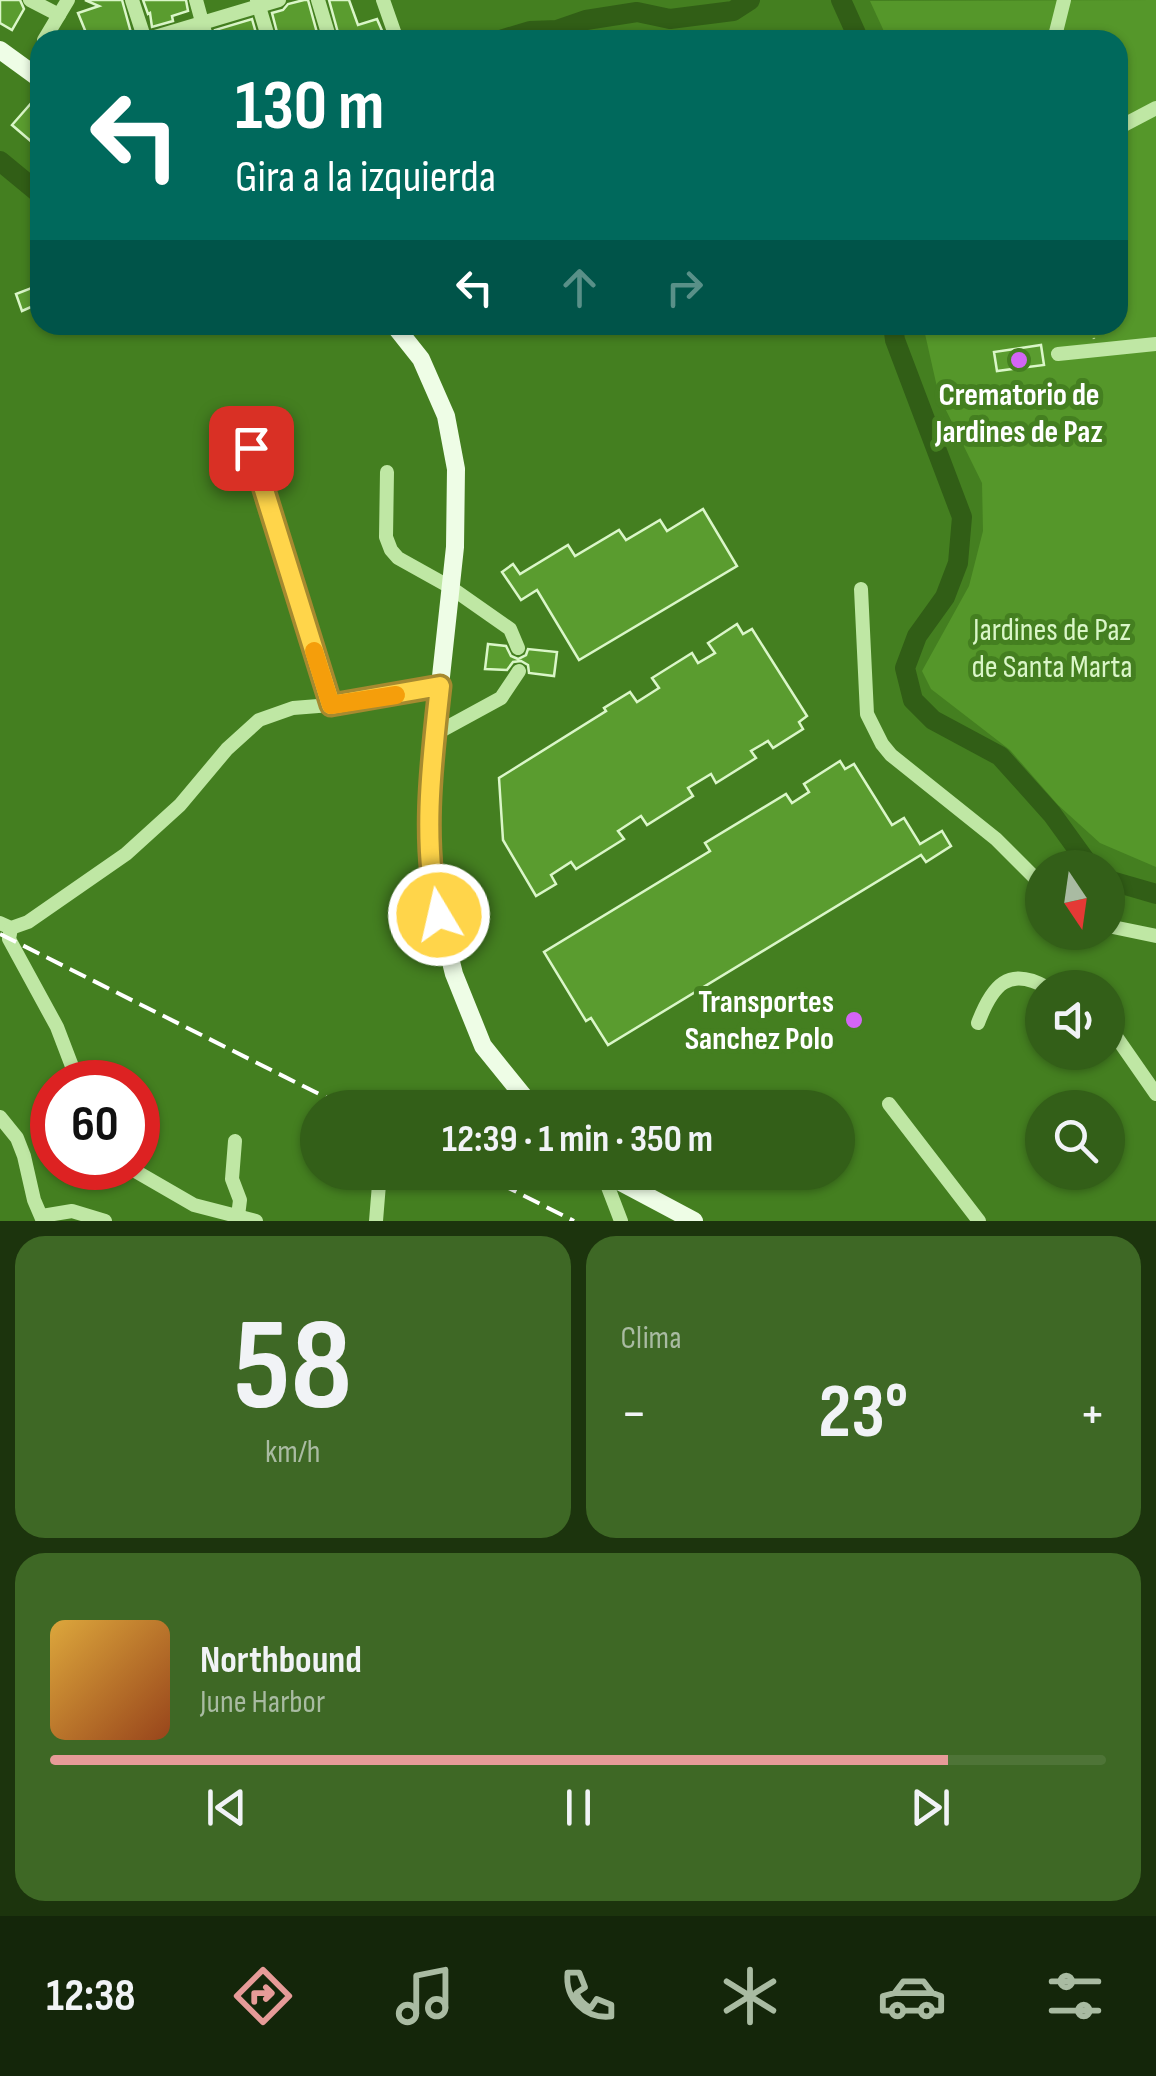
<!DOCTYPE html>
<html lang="es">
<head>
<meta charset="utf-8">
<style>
	:root { --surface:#335f18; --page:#3e6825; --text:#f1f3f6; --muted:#a9bba2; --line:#4e7437; --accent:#e69b98 }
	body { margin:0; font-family:"Sofia Sans Condensed",sans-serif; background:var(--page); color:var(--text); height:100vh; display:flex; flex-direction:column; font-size:38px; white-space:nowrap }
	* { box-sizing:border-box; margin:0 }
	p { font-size:32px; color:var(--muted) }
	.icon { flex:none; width:55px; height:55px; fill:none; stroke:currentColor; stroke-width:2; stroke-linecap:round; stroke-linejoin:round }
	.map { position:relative; height:1221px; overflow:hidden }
	.sheet { display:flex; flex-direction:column; gap:15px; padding:15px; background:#1c340d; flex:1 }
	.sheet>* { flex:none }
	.top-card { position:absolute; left:30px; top:30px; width:1098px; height:305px; border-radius:30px; box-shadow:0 2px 8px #0004; background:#00695c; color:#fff; overflow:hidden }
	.needle { width:65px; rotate:167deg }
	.controls { position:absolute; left:1025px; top:850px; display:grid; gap:20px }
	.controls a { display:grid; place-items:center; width:100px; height:100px; border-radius:50%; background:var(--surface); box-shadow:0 2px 8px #0004; font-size:50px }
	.speed { position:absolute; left:30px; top:1060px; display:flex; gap:20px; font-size:50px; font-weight:700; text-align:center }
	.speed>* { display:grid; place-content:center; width:130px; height:130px; border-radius:50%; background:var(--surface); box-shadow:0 2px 8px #0004; line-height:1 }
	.speed .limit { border:15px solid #d22; background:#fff; color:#111 }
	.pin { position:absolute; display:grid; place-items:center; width:85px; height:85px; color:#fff; margin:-42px; border-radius:20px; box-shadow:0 5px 15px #0006 }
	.me { position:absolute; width:110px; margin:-55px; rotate:351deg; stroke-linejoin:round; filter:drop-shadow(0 0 8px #0008) }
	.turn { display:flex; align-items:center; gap:35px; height:210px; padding:0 40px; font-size:45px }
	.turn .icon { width:130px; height:130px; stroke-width:2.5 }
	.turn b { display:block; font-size:70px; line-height:85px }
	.lanes { display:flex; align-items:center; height:95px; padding:0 40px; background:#0003; justify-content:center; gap:50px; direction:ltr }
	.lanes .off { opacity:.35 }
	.big { font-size:75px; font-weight:700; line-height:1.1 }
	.sheet .tile { flex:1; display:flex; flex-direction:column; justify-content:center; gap:15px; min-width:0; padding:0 35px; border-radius:30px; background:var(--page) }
	.sheet .dial { align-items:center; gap:0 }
	.dial b { font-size:130px; line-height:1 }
	.song { display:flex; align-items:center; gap:30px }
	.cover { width:120px; height:120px; border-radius:15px; background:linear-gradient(135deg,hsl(40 70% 55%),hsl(20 70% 35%)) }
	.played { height:10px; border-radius:5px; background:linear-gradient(90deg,var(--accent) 85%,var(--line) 85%) }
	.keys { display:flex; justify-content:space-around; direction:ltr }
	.heat { display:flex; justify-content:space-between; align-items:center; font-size:55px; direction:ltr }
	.sheet .tiles { flex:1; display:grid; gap:15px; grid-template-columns:1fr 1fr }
	.tile:last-child { grid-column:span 2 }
	.trip { position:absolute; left:300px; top:1090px; width:555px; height:100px; border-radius:50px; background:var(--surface); box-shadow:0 2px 8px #0004; font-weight:700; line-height:100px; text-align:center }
	.menu { display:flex; height:160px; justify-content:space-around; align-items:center; background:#14260a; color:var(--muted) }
	.menu .icon { width:70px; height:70px }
	.menu .current { color:var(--accent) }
	.menu b { font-size:45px; color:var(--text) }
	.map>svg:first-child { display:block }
</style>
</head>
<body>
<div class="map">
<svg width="1156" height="1221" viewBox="0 0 1156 1221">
	<rect width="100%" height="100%" fill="#447f20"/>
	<path fill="#55972a" d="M1156 0V867L1100 843 1058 805 1010 750 931 689 922 671 969 586 983 531 982 483 939 396 923 325H1118V40H888L870 1Z"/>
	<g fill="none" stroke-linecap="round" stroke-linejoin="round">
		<g stroke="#315e16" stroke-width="20">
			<path d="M841 0 859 40"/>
			<path d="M500 40 530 31 557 30 586 20 637 12 670 19 733 11 750 0"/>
			<path d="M0 161 40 194"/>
			<path d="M893 325 895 340 962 517 958 563 945 597 917 636 905 668 913 700 933 720 1000 756 1052 814 1091 868"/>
			<path d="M1108 880 1156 894"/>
		</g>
	</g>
	<g fill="#5a9c2f" stroke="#daf6c8" stroke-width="2.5">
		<path d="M0 0H20L24 9 12 30 0 23Z"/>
		<path d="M85 0H122L133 40H89L78 13 99 6Z"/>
		<path d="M143 0H186L188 11 172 16 173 21 152 27 150 13 148 14Z"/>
		<path d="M304 0H308L319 40H279L272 13 283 10 288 4Z"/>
		<path d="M329 0H349L358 25 377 19 386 40H340Z"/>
		<path d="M252 19 258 40H217L215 30Z"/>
		<path d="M40 93V149L12 125Z"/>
		<path d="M34 287 40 303 22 311 16 294Z"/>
		<path d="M1041 345 1044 365 997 371 994 352Z"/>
		<path d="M703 509 737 566 579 660 537 590 521 600 502 572 513 564 520 574 568 545 575 556 619 530 626 540 660 520 667 531Z"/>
		<path d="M737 624 743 634 752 629 807 716 799 722 803 729 773 748 768 741 751 751 756 758 716 783 711 774 688 788 693 796 647 825 641 816 618 831 624 839 576 869 571 862 551 875 556 884 536 896 503 840 499 778 606 711 604 708 630 692 637 702 659 688 652 678 692 653 698 663 715 653 708 643Z"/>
		<path d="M488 644 506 646 511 656 518 659 526 655 528 649 557 652 554 676 529 673 528 665 521 661 513 662 507 670 485 669Z"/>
		<path d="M840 761 845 769 854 764 892 825 904 818 920 844 942 831 951 846 926 862 921 855 608 1045 591 1018 586 1021 544 952 710 851 705 843 786 794 792 803 809 792 804 784Z"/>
	</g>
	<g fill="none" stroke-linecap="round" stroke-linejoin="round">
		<path stroke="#bfe7a4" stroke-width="2.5" stroke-dasharray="5 8" stroke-linecap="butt" d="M1092 325 1094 339"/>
		<g stroke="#bfe7a4" stroke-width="14">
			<path d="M30 0 59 15"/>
			<path d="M132 0 145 40"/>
			<path d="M196 0 207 40"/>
			<path d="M257 0 269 40"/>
			<path d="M318 0 330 40"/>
			<path d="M383 0 397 40"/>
			<path d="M44 40 68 0"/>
			<path d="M145 40 279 0"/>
			<path d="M1054 40 1064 0"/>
			<path d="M1118 128 1156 108"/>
			<path d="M1058 354 1156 344"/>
			<path d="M251 448 331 705"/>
			<path d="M387 472 386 537 391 550 398 558 450 587 510 629 518 648"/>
			<path d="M861 589 867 714 882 744 891 755 996 839 1042 885"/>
			<path d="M435 734 501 698 519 671"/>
			<path d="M0 923 11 928 28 922 126 854 180 805 227 749 259 720 293 708 331 705 441 686"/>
			<path d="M1108 926 1156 936"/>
			<path d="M11 928 9 939 57 1027 78 1082"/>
			<path d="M978 1023C992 986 1008 965 1048 988"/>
			<path d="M1108 1025 1156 1094"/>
			<path d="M889 1104 979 1221"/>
			<path d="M0 1117 17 1138 24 1156 34 1200 43 1221"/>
			<path d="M235 1141 232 1179 240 1200 238 1216"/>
			<path d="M130 1168 194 1205 256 1221"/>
			<path d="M603 1174 621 1221"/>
			<path d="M42 1216 72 1211 105 1221"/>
			<path d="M376 1221 380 1172"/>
		</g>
		<g stroke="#eefde6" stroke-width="18">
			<path d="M0 50 40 79"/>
			<path d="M394 325 421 359 446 416 456 469 455 547 431 769 432 886 454 974 483 1046 533 1108"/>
			<path d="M602 1172 694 1221"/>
		</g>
		<g stroke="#fff" stroke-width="4" stroke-dasharray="18 8" stroke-linecap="butt">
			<path d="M0 934 347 1108"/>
			<path d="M477 1172 574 1221"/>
		</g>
	</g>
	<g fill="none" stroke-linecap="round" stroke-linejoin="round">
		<g stroke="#a68a30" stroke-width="25">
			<path id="route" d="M251 448 331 705 440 686C432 758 421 845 439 915"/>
		</g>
		<use href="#route" stroke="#ffd54a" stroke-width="18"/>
		<path stroke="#f59e0b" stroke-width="18" d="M314 651 331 705 396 695"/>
	</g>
	<g fill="#d365f5" stroke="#447f20" stroke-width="4">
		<circle cx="1019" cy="360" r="10"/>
		<circle cx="854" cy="1020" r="10"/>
	</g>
	<g text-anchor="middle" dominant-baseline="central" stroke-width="10" stroke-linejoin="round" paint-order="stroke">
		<g font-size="32" font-weight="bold" fill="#fff" stroke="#447f20">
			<text x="1019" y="395">Crematorio de<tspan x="1019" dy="37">Jardines de Paz</tspan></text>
			<text x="834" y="1002" text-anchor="end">Transportes<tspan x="834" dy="37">Sanchez Polo</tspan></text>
		</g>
		<g font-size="32" fill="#daf6c8" stroke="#447f20">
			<text x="1052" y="630">Jardines de Paz<tspan x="1052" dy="37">de Santa Marta</tspan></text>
		</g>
	</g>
</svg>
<div class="controls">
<a><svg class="needle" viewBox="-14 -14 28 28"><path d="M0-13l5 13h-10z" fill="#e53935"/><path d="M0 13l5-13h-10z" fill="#a9bba2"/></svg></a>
<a><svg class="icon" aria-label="sound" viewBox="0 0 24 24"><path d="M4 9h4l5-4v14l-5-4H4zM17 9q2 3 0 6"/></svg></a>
<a><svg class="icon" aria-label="search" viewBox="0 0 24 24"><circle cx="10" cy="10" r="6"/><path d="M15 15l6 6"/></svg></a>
</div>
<div class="speed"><div class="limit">60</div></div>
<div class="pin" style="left:251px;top:448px;background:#d93025"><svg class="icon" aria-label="arrive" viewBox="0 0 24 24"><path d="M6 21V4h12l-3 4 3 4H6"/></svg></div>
<svg class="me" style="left:439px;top:915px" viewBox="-20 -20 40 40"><circle r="17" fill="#ffd54a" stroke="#fff" stroke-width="3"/><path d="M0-11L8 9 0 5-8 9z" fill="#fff"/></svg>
<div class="trip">12:39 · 1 min · 350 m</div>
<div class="top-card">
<div class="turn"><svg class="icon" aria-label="left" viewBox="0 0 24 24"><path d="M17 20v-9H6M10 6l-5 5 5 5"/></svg><div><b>130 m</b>Gira a la izquierda</div></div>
<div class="lanes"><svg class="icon" aria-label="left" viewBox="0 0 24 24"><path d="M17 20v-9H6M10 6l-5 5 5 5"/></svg><svg class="icon off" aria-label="ahead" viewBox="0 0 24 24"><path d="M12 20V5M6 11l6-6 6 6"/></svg><svg class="icon off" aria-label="right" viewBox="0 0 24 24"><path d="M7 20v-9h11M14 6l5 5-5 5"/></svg></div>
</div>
</div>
<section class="sheet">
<div class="tiles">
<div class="tile dial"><b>58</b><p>km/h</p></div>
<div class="tile"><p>Clima</p>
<div class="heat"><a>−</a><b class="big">23°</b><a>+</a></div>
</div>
<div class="tile">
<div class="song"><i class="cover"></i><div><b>Northbound</b><p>June Harbor</p></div></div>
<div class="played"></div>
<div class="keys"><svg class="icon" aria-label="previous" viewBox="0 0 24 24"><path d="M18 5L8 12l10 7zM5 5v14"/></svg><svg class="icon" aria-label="pause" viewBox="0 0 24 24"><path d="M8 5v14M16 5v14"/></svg><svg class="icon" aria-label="next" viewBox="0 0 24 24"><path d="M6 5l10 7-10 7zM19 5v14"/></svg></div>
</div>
</div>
</section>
<nav class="menu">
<b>12:38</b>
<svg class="icon current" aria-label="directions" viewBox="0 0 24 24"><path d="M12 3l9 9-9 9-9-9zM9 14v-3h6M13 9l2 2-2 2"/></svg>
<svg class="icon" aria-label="music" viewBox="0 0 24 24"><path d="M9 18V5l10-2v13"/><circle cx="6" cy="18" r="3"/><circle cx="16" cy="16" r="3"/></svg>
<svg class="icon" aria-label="phone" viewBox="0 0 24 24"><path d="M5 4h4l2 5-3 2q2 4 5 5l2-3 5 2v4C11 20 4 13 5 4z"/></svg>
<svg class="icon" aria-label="climate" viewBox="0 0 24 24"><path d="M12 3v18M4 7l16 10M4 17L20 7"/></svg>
<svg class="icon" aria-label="car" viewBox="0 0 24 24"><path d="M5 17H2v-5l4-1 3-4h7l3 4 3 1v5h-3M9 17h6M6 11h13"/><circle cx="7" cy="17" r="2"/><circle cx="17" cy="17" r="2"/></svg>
<svg class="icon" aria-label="filters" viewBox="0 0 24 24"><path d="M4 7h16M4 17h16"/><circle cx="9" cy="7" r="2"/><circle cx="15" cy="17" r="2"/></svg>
</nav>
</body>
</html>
